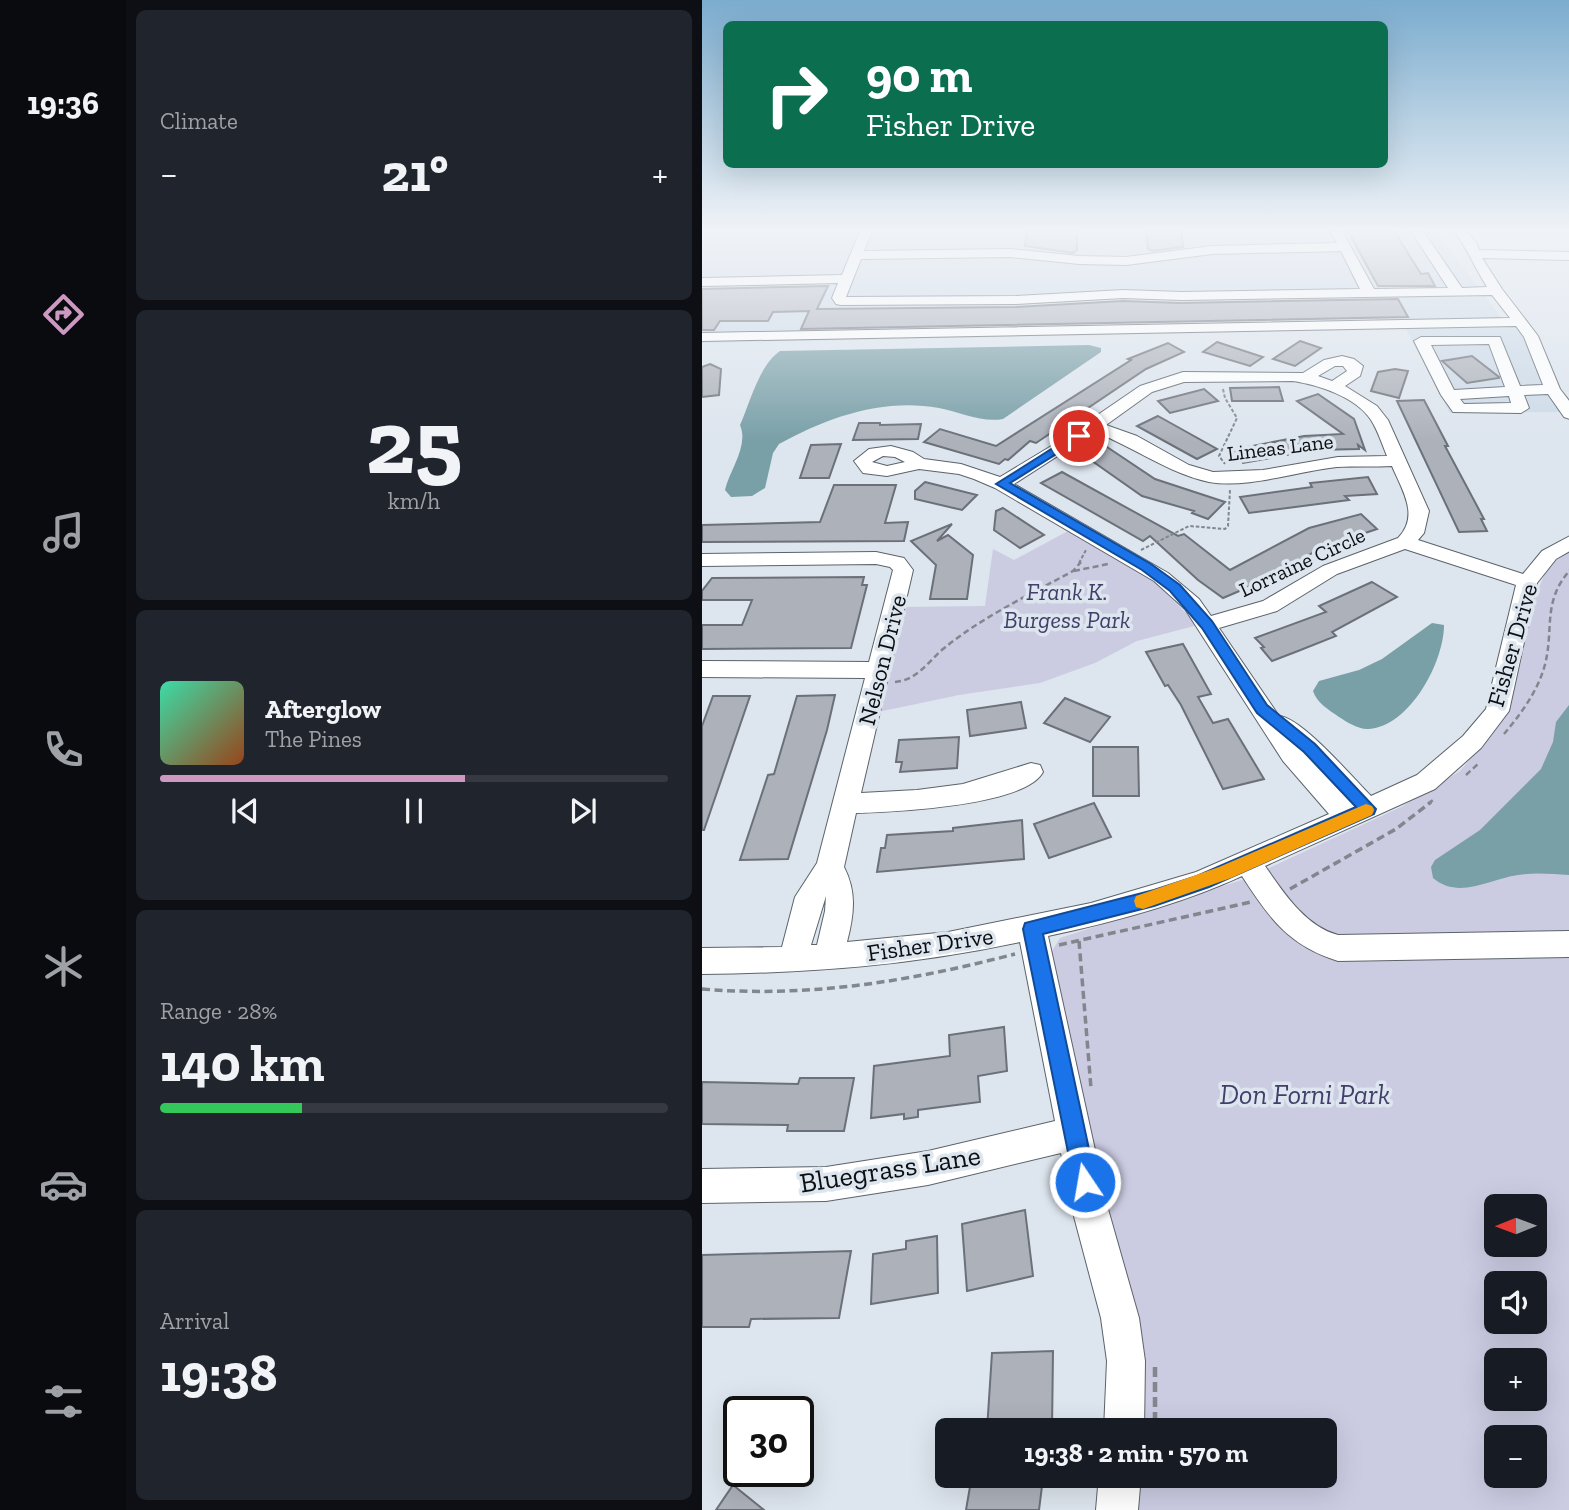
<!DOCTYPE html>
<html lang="en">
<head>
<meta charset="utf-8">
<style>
	:root { --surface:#171b24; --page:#20242c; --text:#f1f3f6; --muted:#9ea1a6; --line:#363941; --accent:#cd99c2 }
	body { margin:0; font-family:"Zilla Slab",serif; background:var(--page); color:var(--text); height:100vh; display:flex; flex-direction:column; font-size:26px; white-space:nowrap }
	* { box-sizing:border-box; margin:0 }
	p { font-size:23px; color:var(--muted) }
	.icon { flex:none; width:38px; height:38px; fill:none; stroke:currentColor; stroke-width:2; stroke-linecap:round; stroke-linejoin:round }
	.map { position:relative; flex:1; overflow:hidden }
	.side { display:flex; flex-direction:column; gap:10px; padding:10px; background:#0d0f14; width:576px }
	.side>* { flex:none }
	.hud { position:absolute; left:21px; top:21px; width:665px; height:147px; border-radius:10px; box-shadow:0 7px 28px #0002; background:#0b6e4f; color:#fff; overflow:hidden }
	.needle { width:46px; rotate:269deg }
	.tools { position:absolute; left:782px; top:1194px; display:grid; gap:14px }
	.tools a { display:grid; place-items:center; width:63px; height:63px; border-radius:10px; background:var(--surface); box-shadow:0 7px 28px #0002; font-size:35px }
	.speed { position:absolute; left:21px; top:1396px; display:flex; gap:14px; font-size:35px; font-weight:700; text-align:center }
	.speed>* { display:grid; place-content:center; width:91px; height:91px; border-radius:50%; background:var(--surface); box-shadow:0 7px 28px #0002; line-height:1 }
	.speed .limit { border:4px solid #111; border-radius:10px; background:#fff; color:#111 }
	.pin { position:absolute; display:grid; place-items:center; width:60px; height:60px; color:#fff; margin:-30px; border:4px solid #fff; border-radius:50%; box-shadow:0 2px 7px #0007 }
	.me { position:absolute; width:77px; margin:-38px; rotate:348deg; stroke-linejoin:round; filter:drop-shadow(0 0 5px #0008) }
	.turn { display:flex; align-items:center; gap:24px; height:147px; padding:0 28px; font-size:32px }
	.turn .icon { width:91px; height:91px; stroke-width:2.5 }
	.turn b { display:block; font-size:49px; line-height:60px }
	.big { font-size:52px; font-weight:700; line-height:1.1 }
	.side .tile { flex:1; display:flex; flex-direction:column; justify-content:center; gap:10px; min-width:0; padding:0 24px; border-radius:10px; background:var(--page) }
	.side .dial { align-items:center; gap:0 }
	.dial b { font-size:91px; line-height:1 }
	.song { display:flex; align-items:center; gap:21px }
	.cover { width:84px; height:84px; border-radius:10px; background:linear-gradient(135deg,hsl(160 70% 55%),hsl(20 70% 35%)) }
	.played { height:7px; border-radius:4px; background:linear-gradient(90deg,var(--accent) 60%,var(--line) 60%) }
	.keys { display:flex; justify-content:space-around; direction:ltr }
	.heat { display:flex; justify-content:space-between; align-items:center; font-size:38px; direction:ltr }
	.charge { height:10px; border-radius:5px; background:linear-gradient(90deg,#34c759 28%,var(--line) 0) }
	.trip { position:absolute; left:233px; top:1418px; width:402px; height:70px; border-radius:10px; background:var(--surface); box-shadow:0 7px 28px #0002; font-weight:700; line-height:70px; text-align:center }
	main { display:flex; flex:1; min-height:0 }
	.menu { display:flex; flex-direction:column; width:126px; justify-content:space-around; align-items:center; background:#090b0e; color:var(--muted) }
	.menu .icon { width:49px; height:49px }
	.menu .active { color:var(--accent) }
	.menu b { font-size:32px; color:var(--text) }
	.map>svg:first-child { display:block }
</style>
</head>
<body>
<main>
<nav class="menu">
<b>19:36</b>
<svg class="icon active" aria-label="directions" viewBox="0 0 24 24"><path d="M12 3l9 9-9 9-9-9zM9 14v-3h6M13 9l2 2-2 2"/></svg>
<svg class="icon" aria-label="music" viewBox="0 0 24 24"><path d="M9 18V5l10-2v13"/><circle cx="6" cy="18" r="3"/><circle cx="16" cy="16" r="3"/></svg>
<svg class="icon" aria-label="phone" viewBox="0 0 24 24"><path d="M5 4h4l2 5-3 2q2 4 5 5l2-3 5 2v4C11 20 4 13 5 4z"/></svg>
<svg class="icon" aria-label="climate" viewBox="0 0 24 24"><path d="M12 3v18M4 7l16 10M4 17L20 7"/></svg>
<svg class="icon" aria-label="car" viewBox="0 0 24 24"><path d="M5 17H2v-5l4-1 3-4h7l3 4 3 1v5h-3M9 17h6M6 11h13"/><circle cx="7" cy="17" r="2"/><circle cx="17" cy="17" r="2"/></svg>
<svg class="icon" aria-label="filters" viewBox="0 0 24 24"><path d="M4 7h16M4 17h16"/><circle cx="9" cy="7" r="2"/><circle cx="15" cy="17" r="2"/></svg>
</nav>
<section class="side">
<div class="tile"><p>Climate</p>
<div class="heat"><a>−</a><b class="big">21°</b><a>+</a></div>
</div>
<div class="tile dial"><b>25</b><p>km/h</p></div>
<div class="tile">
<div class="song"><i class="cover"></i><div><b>Afterglow</b><p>The Pines</p></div></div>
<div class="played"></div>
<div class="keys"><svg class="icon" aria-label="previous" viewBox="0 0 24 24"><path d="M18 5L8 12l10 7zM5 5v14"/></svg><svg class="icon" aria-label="pause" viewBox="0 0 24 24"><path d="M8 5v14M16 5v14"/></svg><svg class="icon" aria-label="next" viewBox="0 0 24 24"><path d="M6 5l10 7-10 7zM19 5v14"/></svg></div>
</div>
<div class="tile"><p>Range · 28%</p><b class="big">140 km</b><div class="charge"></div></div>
<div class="tile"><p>Arrival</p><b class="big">19:38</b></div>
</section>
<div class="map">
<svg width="868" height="1510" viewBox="0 0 868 1510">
	<rect width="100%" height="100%" fill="#dde5ee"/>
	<path fill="#ccdae8" d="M0 231H734L806 327H822L862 412 748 413 704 329 0 343Z"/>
	<g fill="#cbcbe2" fill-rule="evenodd">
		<path d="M368 530 453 582 496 625 435 641 393 663 338 683 257 695 176 712 201 607 283 606 291 549 312 560Z"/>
		<path d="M867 552V1510H429L432 1475H623V1430H435L347 956 358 938 543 879 699 807 758 771 797 725 819 663 832 600 844 571 853 561ZM794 1206H833V1244H794ZM794 1283H833V1321H794ZM794 1360H833V1398H794ZM794 1437H833V1475H794Z"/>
	</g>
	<g fill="#799fa7">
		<path d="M387 345 399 348V352L301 419C280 423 258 412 237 408 180 398 127 417 77 444L71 453 63 488 50 496 29 497 23 490C28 469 47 446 38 425 48 403 57 365 78 351Z"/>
		<path d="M730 623 742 625C742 662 708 726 667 729 657 730 645 722 637 717 627 710 615 703 611 691L617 681 657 670 680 659Z"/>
		<path d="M867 705V875C851 874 833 872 816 875 787 879 757 900 731 878L729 867 733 860 778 830 839 769 851 742 854 722Z"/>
	</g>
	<g fill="#adb1ba" stroke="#6c7078" stroke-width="2">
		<path d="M325 231H375V250L371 253 323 246Z"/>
		<path d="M444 231H479L481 247 450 251 446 249Z"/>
		<path d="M646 231H692L719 274 726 273 733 286H676Z"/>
		<path d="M126 286 115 309 314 307 421 301 478 303 696 299 706 317 99 329 107 311 71 312 66 321H18L12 330H0V289Z"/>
		<path d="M598 341 619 348 593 366 571 359Z"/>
		<path d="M515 342 561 357 548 366 501 352Z"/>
		<path d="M466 343 482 352 444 369 334 443 328 441 306 460 303 459 297 464 222 442 238 429 294 446 429 360 426 359Z"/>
		<path d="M770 356 797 377V378L765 383 740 361Z"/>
		<path d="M8 364 19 369 17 395 0 397V367Z"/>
		<path d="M693 369 706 371 697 398 669 391 676 372Z"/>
		<path d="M577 387 581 401H530L528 388Z"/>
		<path d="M502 389 516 401 468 413 456 401Z"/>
		<path d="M616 394 652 419 663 450 656 445 657 449 612 450 541 463 530 450 602 436 641 434 595 401Z"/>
		<path d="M722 400 746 446H743L782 519H779L785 531 757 532 695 401Z"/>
		<path d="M456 416 515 449 495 459 435 426Z"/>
		<path d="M157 423H178V425L219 424 216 439 151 440Z"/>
		<path d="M139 444 127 478H98L109 445Z"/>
		<path d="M405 447 453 479 523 502 506 519 490 513 492 511 440 496 383 456Z"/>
		<path d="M360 472 476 536 482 534 528 570 607 528 659 514 675 529 621 547 563 580 521 598 496 580 448 536 441 541 339 483Z"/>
		<path d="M666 477 675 494 643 496 647 500 547 513 538 497 610 487 608 483Z"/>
		<path d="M223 482 275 495 260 510 213 499V491Z"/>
		<path d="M132 485H194L183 523 206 522 202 541 0 542V525L118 522Z"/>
		<path d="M301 508 342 535 318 548 292 530 294 511Z"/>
		<path d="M250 524 235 541 246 535 271 555 265 599H228L234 565 209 541Z"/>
		<path d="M162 577 160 585H165L149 648 0 649V625H40L50 600H0V591L10 578Z"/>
		<path d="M670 582 695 597 630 632 634 636 596 651 570 661 559 648 562 647 553 638 624 612 617 606Z"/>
		<path d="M481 644 509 694 496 697 511 723 526 719 562 779 521 789 479 705 466 685 463 686 444 652Z"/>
		<path d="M133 695 125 730 86 859 38 860 66 775 72 774 95 696Z"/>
		<path d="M11 696H48L2 830H0V726Z"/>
		<path d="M363 698 408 717 388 742 342 723Z"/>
		<path d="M319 702 324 728 268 736 265 710Z"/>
		<path d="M257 737 255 768 198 772 200 762H194L197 740Z"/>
		<path d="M391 747H436L437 796H391Z"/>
		<path d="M392 803 409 837 347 858 332 824Z"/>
		<path d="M320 820 322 859 175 872 179 848H183L185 835 251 831V828Z"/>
		<path d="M302 1027 305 1071 276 1076 278 1102 216 1110V1117L202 1119V1114L169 1118 172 1066 248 1056 247 1035Z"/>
		<path d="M98 1078H152L142 1131H85L86 1125 0 1124V1082L96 1084Z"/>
		<path d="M323 1210 331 1276 265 1291 260 1224Z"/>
		<path d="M235 1236 236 1293 169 1304 171 1254 204 1249V1241Z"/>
		<path d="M149 1251 137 1318 49 1319 47 1327H0V1255Z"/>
		<path d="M351 1351 350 1430H285L290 1353Z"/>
		<path d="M270 1475 341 1478 337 1510H264Z"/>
		<path d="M31 1485 62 1510H14Z"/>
	</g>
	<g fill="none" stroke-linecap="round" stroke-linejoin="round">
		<g stroke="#5c636a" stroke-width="2">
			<g id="minor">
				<path d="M158 231H170L162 251 308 249 377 256 424 257 510 246 635 243 629 232 640 231 672 289 746 288 709 231H721L760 288 785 287C773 268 765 248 752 231H764L775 244 777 250 868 252V260L780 258 800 289 836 336 858 389 868 402V419L862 417 846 394 822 395 827 408 819 413 751 412 739 395 712 341 719 337H798L818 386 841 385 822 337 814 326 0 341V333L808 318 790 295 480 300 421 298 314 304 139 305 134 304 130 298 136 283 0 286V278L140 275ZM639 251 658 289 480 292 421 290 314 296 144 297 159 259 308 257 377 264 424 265 510 254ZM787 344 803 387 752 390 729 345ZM807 396 809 403 762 404 758 399Z"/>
				<path d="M640 356 652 359 661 366 658 376 643 386 675 406 686 420 727 511 722 533 716 540 821 574 840 551 868 536V551L854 559 835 583 807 711 779 748 733 789 563 866C582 893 603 926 636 935L868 931V957L636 961C587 946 567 918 540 876 479 904 412 922 346 936L406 1209 437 1318 443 1361 442 1430H402L405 1361 399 1318 370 1209 359 1153 226 1185 124 1201 0 1203V1169L124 1167 226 1151 353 1121 318 942C211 965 110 973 0 974V948L80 947 93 897 115 863 163 678 0 677V661L167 662 191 570 188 567 174 564 0 566V554L174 552 202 558 211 570 159 793 215 790 261 784 329 763 338 765 341 772C323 806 191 812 154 813L142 867C155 892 152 915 145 942L246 932 389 903 494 872 627 814 581 761 483 609 452 581 293 488 272 479 257 474 217 469 185 476 161 473 152 461 167 449 189 446 211 452 222 459 259 464 298 477 356 442 438 386 481 372 601 373 622 360ZM633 366H641L645 371 630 381 616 376ZM591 381C617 385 654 397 669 420 676 431 680 444 685 456L636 457 561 470 511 472 487 465 435 436 404 425 450 392 482 382ZM393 432C432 447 466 473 507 482 545 489 596 471 635 467 653 466 672 467 690 466 700 490 718 516 696 538L621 566 561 601 509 616 497 599 466 573 312 484ZM181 456 193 457 203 462 185 466 170 462ZM703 549 814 585 784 709 761 736 715 775 669 796C651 778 599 717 577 716L517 628 575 611 635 574ZM124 896 123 911 115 945H109Z"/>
				<path d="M397 1475H439L436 1510H394Z"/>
			</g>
		</g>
		<g stroke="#81878d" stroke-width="2" stroke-dasharray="3.5 2" stroke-linecap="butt">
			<path d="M521 389 523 398 535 418 517 456 523 464"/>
			<path d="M439 550 487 526 523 529 526 526 528 490"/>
			<path d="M377 563 384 550"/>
		</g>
		<g stroke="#81878d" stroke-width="2.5" stroke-dasharray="6 3.5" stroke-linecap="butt">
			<path d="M372 571 406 564"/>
			<path d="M193 682C215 680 225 663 241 649 280 617 327 595 371 571L379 562"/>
			<path d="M802 734C818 715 835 692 842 668 853 631 839 603 868 570"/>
			<path d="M764 775 777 763"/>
			<path d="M726 804 731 800"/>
		</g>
		<g stroke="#81878d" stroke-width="3.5" stroke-dasharray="8 4.5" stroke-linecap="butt">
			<path d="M588 889 694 829 729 802"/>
			<path d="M377 941 389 1088"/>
			<path d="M357 945 549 902"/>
			<path d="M0 989C108 998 209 981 313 954"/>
		</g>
		<path stroke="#81878d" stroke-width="4.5" stroke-dasharray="10 5" stroke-linecap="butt" d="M453 1367V1430"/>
		<use href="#minor" fill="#fff" fill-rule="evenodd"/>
	</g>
	<linearGradient id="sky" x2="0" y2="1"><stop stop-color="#7bacce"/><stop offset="0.52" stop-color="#f0f3f7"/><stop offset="1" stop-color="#f0f3f7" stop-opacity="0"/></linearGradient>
	<rect width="868" height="442" fill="url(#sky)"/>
	<path fill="#1a73e8" stroke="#114b97" stroke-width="2" d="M373 434 383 436 308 483 449 564 478 585 510 621 565 705 613 744 674 809 672 814 507 887 452 906 341 934 394 1182 391 1190 383 1194 375 1190 372 1182 321 929 323 923 452 890 495 876 654 807 602 752 555 713 500 628 468 591 440 570 294 484Z"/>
	<path fill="#f59e0b" d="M664 804 670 806 672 810 670 815 529 878 441 909 434 907 432 901 434 896 517 867Z"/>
	<g text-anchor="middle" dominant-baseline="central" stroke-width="7" stroke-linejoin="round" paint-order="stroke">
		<g font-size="21" fill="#0c0f12" stroke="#dde5ee">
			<text transform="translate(578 447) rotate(-7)">Lineas Lane</text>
			<text transform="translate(600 562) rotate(-25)">Lorraine Circle</text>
		</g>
		<g font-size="24" font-style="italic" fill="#433f6b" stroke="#dde5ee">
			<text x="365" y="591">Frank K.<tspan x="365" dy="28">Burgess Park</tspan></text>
		</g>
		<g font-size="24" fill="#0c0f12" stroke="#dde5ee">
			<text transform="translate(810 645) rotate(-74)">Fisher Drive</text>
			<text transform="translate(180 660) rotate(-76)">Nelson Drive</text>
			<text transform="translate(228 944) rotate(-8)">Fisher Drive</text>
		</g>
		<g font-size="28" font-style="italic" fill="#433f6b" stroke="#dde5ee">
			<text x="603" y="1094">Don Forni Park</text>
		</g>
		<g font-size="28" fill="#0c0f12" stroke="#dde5ee">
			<text transform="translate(188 1169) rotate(-9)">Bluegrass Lane</text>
		</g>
	</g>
</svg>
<div class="tools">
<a><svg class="needle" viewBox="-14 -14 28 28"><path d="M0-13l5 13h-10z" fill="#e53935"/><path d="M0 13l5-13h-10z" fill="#9ea1a6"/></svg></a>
<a><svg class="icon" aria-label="sound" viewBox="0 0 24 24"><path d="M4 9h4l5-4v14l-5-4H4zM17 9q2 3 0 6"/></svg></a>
<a>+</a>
<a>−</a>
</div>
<div class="speed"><div class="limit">30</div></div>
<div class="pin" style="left:377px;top:436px;background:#d93025"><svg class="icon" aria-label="arrive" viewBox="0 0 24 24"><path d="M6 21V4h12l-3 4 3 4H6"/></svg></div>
<svg class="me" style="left:383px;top:1182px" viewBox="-20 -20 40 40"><circle r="17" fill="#1a73e8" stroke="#fff" stroke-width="3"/><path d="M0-11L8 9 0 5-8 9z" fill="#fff"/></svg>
<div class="trip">19:38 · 2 min · 570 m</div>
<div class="hud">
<div class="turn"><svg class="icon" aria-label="right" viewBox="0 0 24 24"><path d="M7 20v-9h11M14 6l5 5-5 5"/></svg><div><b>90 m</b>Fisher Drive</div></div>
</div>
</div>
</main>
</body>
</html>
